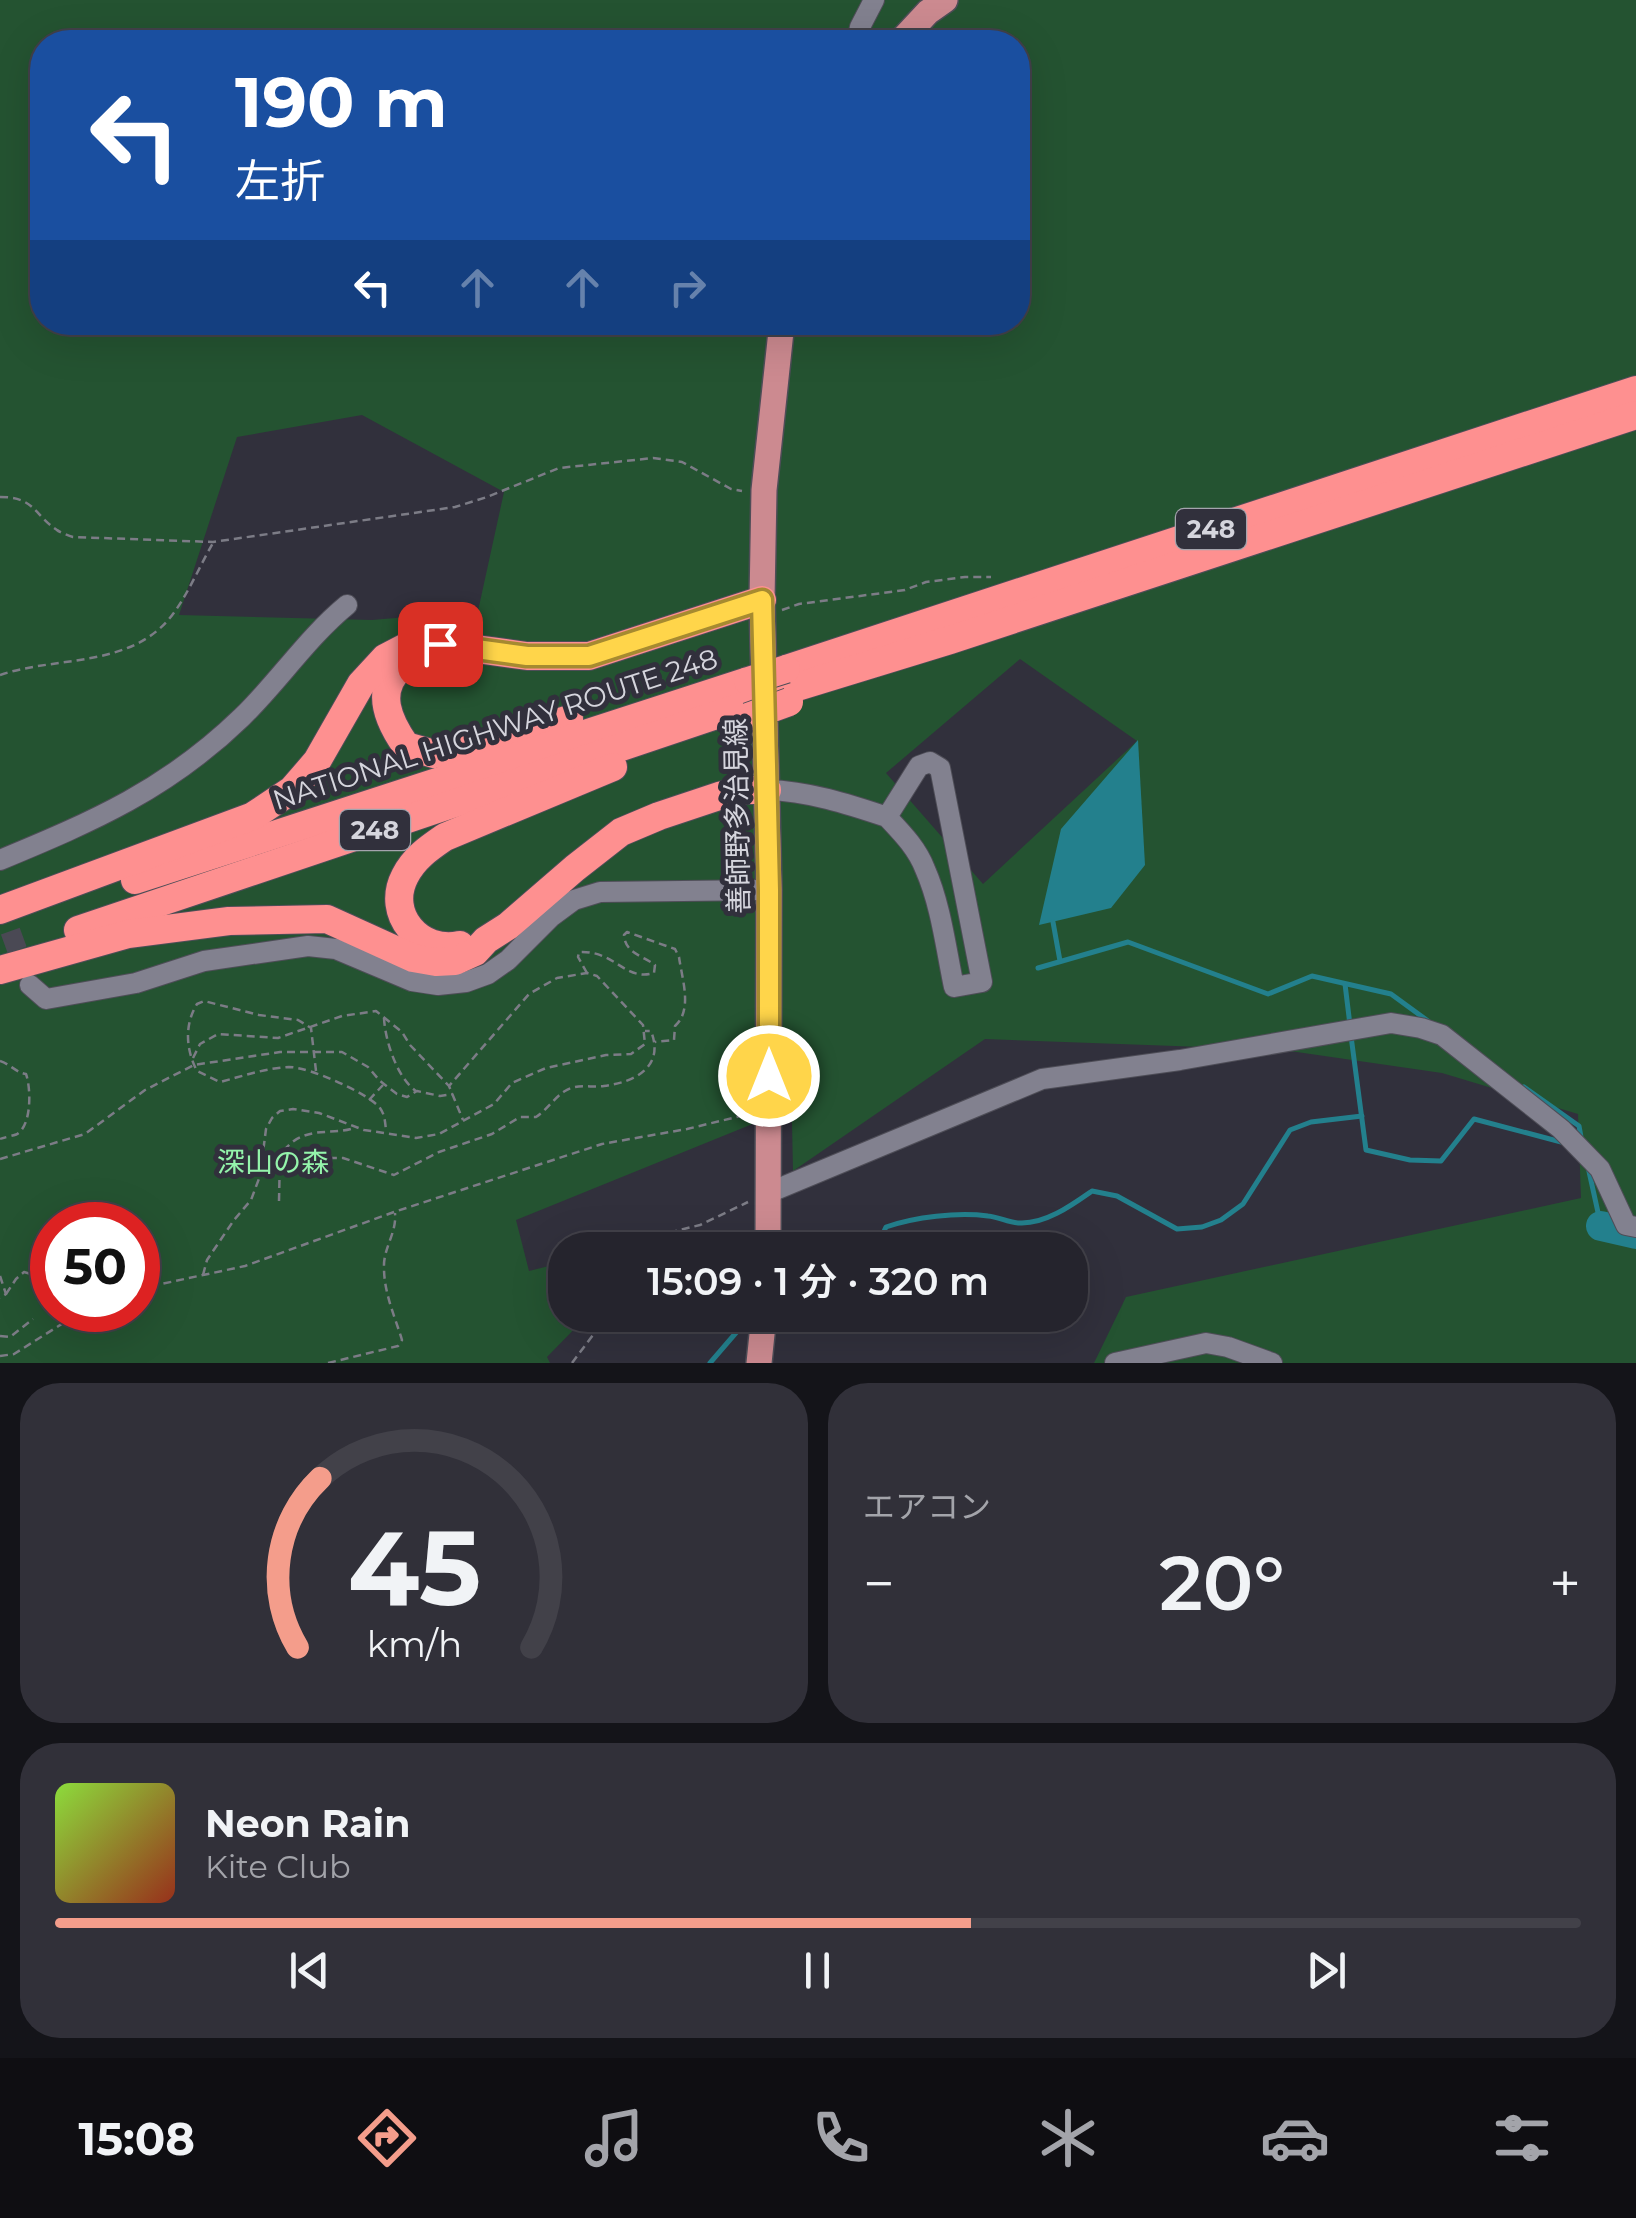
<!DOCTYPE html>
<html lang="ja">
<head>
<meta charset="utf-8">
<style>
	:root { --surface:#25242d; --page:#313039; --text:#f1f3f6; --muted:#a3a4aa; --line:#424149; --accent:#f49d8b }
	body { margin:0; font-family:Montserrat,"Noto Sans JP",sans-serif; background:var(--page); color:var(--text); height:100vh; display:flex; flex-direction:column; font-size:38px; white-space:nowrap }
	* { box-sizing:border-box; margin:0 }
	p { font-size:32px; color:var(--muted) }
	.icon { flex:none; width:55px; height:55px; fill:none; stroke:currentColor; stroke-width:2; stroke-linecap:round; stroke-linejoin:round }
	.map { position:relative; height:1363px; overflow:hidden }
	.side { display:flex; flex-direction:column; gap:20px; padding:20px; background:#141419; flex:1 }
	.side>* { flex:none }
	.hud { position:absolute; left:30px; top:30px; width:1000px; height:305px; border-radius:40px; box-shadow:0 10px 40px #0002,0 0 0 2px var(--line); background:#1a4fa0; color:#fff; overflow:hidden }
	.speed { position:absolute; left:30px; top:1202px; display:flex; gap:20px; font-size:50px; font-weight:700; text-align:center }
	.speed>* { display:grid; place-content:center; width:130px; height:130px; border-radius:50%; background:var(--surface); box-shadow:0 10px 40px #0002,0 0 0 2px var(--line); line-height:1 }
	.speed .limit { border:15px solid #d22; background:#fff; color:#111 }
	.pin { position:absolute; display:grid; place-items:center; width:85px; height:85px; color:#fff; margin:-42px; border-radius:20px; box-shadow:0 5px 15px #0006 }
	.me { position:absolute; width:110px; margin:-55px; rotate:0deg; stroke-linejoin:round; filter:drop-shadow(0 0 8px #0008) }
	.turn { display:flex; align-items:center; gap:35px; height:210px; padding:0 40px; font-size:45px }
	.turn .icon { width:130px; height:130px; stroke-width:2.5 }
	.turn b { display:block; font-size:70px; line-height:85px }
	.lanes { display:flex; align-items:center; height:95px; padding:0 40px; background:#0003; justify-content:center; gap:50px; direction:ltr }
	.lanes .off { opacity:.35 }
	.big { font-size:75px; font-weight:600; line-height:1.1 }
	.side .card { flex:1; display:flex; flex-direction:column; justify-content:center; gap:15px; min-width:0; padding:0 35px; border-radius:40px; background:var(--page) }
	.side .dial { align-items:center; gap:0 }
	.dial svg { height:260px; overflow:visible; fill:none; stroke:var(--line); stroke-width:7; stroke-linecap:round; text-anchor:middle }
	.dial text { fill:var(--text); stroke:none }
	.song { display:flex; align-items:center; gap:30px }
	.cover { width:120px; height:120px; border-radius:15px; background:linear-gradient(135deg,hsl(90 70% 55%),hsl(10 70% 35%)) }
	.played { height:10px; border-radius:5px; background:linear-gradient(90deg,var(--accent) 60%,var(--line) 60%) }
	.keys { display:flex; justify-content:space-around; direction:ltr }
	.heat { display:flex; justify-content:space-between; align-items:center; font-size:55px; direction:ltr }
	.side .tiles { flex:1; display:grid; gap:20px; grid-template-columns:1fr 1fr }
	.card:last-child { grid-column:span 2 }
	.trip { position:absolute; left:548px; top:1232px; width:540px; height:100px; border-radius:40px; background:var(--surface); box-shadow:0 10px 40px #0002,0 0 0 2px var(--line); font-weight:600; line-height:100px; text-align:center }
	.tab-bar { display:flex; height:160px; justify-content:space-around; align-items:center; background:#0f0e12; color:var(--muted) }
	.tab-bar .icon { width:70px; height:70px }
	.tab-bar .current { color:var(--accent) }
	.tab-bar b { font-size:45px; color:var(--text) }
	.map>svg:first-child { display:block }
</style>
</head>
<body>
<div class="map">
<svg width="1636" height="1363" viewBox="0 0 1636 1363">
	<rect width="100%" height="100%" fill="#31303c"/>
	<path fill="#245331" fill-rule="evenodd" d="M0 0H1636V1363H1094L1126 1297 1581 1198 1578 1114 1442 1073 1283 1050 985 1039 793 1171 791 1075 752 1093 755 1123 516 1220 529 1271 565 1262V1315H588L547 1357 550 1363H0ZM42 42H1018V322H42ZM362 415 504 492 478 611 372 620 179 615 237 437ZM1020 659 1137 741 983 884 886 773ZM52 1225H138V1310H52Z"/>
	<path fill="#23808d" d="M1138 740 1145 865 1111 908 1039 925 1061 829Z"/>
	<g fill="none" stroke-linecap="round" stroke-linejoin="round">
		<g stroke="#23808d" stroke-width="5">
			<path d="M1053 922 1060 961"/>
			<path d="M1038 968 1128 942 1268 994 1312 976 1391 994 1428 1021"/>
			<path d="M1345 984 1350 1025"/>
			<path d="M1351 1036 1366 1150 1410 1160 1441 1161 1474 1119 1565 1143"/>
			<path d="M1524 1087 1579 1126 1581 1137"/>
			<path d="M1588 1167 1601 1226"/>
			<path d="M875 1250 886 1227C915 1217 957 1212 988 1216 999 1217 1009 1223 1020 1223 1046 1224 1072 1205 1092 1191L1117 1196 1177 1229 1202 1227 1221 1220 1243 1204 1290 1130 1311 1122 1362 1116"/>
			<path d="M710 1363 747 1320 751 1319"/>
		</g>
		<path stroke="#23808d" stroke-width="30" d="M1601 1226 1636 1234"/>
		<path stroke="#4a4954" stroke-width="20" stroke-dasharray="20 10" stroke-linecap="butt" d="M0 903 26 974"/>
		<g stroke="#4e4d57" stroke-width="22">
			<g id="minor">
				<path d="M857 42 860 27 874 0"/>
				<path d="M767 790C808 791 848 804 887 817L919 766 930 762 940 768 982 982 954 987C946 949 941 905 925 869 917 848 902 833 887 817"/>
				<path d="M0 860C94 821 168 789 242 717 279 681 307 638 347 605"/>
				<path d="M30 985 46 999 136 983 204 961 308 946 336 949 412 981 438 985 466 982 488 974 508 960 551 917 574 900 600 892 769 890"/>
				<path d="M768 1193 1042 1079 1180 1060 1391 1023 1421 1028 1442 1035 1561 1129 1600 1169 1626 1225 1636 1227"/>
				<path d="M1115 1363 1206 1343 1228 1347 1272 1363"/>
			</g>
		</g>
		<g stroke="#4e4d57" stroke-width="28">
			<g id="major">
				<path d="M900 42 928 12 945 0"/>
				<path d="M768 1250 769 890 762 600 764 490 782 322"/>
				<path d="M759 1363 764 1315"/>
			</g>
		</g>
		<g stroke="#4e4d57" stroke-width="30">
			<g id="highway">
				<path d="M422 655C415 659 406 662 401 667 374 691 389 722 406 746L434 754 512 737 569 719"/>
				<path d="M786 669 1636 390"/>
				<path d="M787 690 950 640 1636 415"/>
				<path d="M135 880 748 681"/>
				<path d="M0 910 253 816 292 790 317 761 361 684 385 658 408 646 440 644 527 656H589L762 600"/>
				<path d="M78 930 749 704"/>
				<path d="M460 945C420 954 385 914 405 876 414 858 429 848 445 837L613 767"/>
				<path d="M0 970 128 934 229 921 327 919 413 958 436 962 455 961 475 952 486 940 508 926 575 868 621 832 659 816 719 796 745 790H767"/>
			</g>
		</g>
		<g stroke="#7c7c86" stroke-width="2.5" stroke-dasharray="8 5" stroke-linecap="butt">
			<path d="M0 497C35 497 34 515 57 530 59 532 70 536 73 537L213 542 455 507 487 497 559 468 653 458 682 462 731 489 742 491"/>
			<path d="M782 610 799 604 905 590 926 582 965 577H991"/>
			<path d="M0 675C56 656 127 668 169 619 186 599 199 567 213 543"/>
			<path d="M587 973 578 957 579 952C615 950 625 982 654 973L655 965C643 956 625 953 624 935L627 932 675 949 679 957C682 979 693 1010 675 1026L674 1040 655 1042"/>
			<path d="M384 1018C385 1040 397 1078 416 1091"/>
			<path d="M193 1058 200 1044 218 1034 278 1038 342 1016 376 1011 402 1032 410 1045 449 1086 463 1120"/>
			<path d="M0 1061C10 1064 15 1072 26 1074 31 1088 32 1125 17 1134 16 1135 2 1138 0 1139"/>
			<path d="M316 1071 311 1028 298 1020 259 1015 204 1001 197 1004C184 1025 186 1050 197 1071L220 1082C243 1076 266 1068 289 1067 309 1067 368 1093 380 1108 385 1115 385 1122 386 1130"/>
			<path d="M369 1100 383 1085"/>
			<path d="M0 1159 85 1134 145 1090 194 1065 280 1052H342L368 1067 380 1081 397 1094 407 1097 417 1091 440 1096 453 1094"/>
			<path d="M292 1170 325 1158H343L394 1175 439 1152 492 1134 520 1117H536C547 1110 554 1098 565 1091 577 1083 591 1088 604 1086 635 1082 665 1067 651 1031H645"/>
			<path d="M279 1201 280 1154C286 1148 293 1140 301 1137 318 1129 337 1134 354 1128"/>
			<path d="M624 1250V1245L627 1243 700 1225 748 1202"/>
			<path d="M203 1275 207 1260 234 1220 251 1200 260 1176 266 1129 272 1118 280 1111 293 1109 319 1113 364 1130 416 1138 439 1134 494 1104 512 1083 546 1068 606 1055 631 1054 645 1044 643 1025 597 976 587 973 557 978 529 994 449 1086"/>
			<path d="M0 1276 6 1294 0 1298"/>
			<path d="M138 1289 245 1266 394 1212 602 1144 687 1129 745 1115"/>
			<path d="M6 1294 16 1279 24 1272 52 1280"/>
			<path d="M0 1336 10 1337 33 1319"/>
			<path d="M0 1356 14 1354 84 1310"/>
			<path d="M328 1363 398 1346 402 1340C395 1317 384 1293 384 1268 383 1248 397 1233 395 1213"/>
			<path d="M572 1363 608 1315"/>
		</g>
		<use href="#minor" stroke="#82818f" stroke-width="20"/>
		<use href="#major" stroke="#cc8a90" stroke-width="25"/>
		<use href="#highway" stroke="#fe9090" stroke-width="28"/>
		<g stroke="#4e4d57" stroke-width="30" stroke-linecap="butt">
			<g id="highway-bridge">
				<path d="M748 681 786 669"/>
				<path d="M748 717 789 702"/>
			</g>
		</g>
		<use href="#highway-bridge" stroke="#fe9090" stroke-width="28"/>
	</g>
	<g fill="none" stroke-linecap="round" stroke-linejoin="round">
		<g stroke="#a68a30" stroke-width="25">
			<path id="route" d="M440 644 527 656H589L762 600 769 890V1076"/>
		</g>
		<use href="#route" stroke="#ffd54a" stroke-width="18"/>
	</g>
	<g text-anchor="middle" dominant-baseline="central" stroke-width="10" stroke-linejoin="round" paint-order="stroke">
		<g fill="#31303c" stroke="#a4a4ad" stroke-width="2.5">
			<rect x="1176" y="509" width="70" height="40" rx="8"/>
			<rect x="340" y="810" width="70" height="40" rx="8"/>
		</g>
		<g font-size="25" font-weight="bold" fill="#d5d5dd">
			<text x="1211" y="529">248</text>
			<text x="375" y="830">248</text>
		</g>
		<g font-size="28" fill="#d5d5dd" stroke="#31303c">
			<text transform="translate(495 729) rotate(-18)">NATIONAL HIGHWAY ROUTE 248</text>
			<text transform="translate(737 816) rotate(-91)">善師野多治見線</text>
		</g>
		<g font-size="28" fill="#94f4ab" stroke="#31303c">
			<text x="273" y="1162">深山の森</text>
		</g>
	</g>
</svg>
<div class="speed"><div class="limit">50</div></div>
<div class="pin" style="left:440px;top:644px;background:#d93025"><svg class="icon" aria-label="arrive" viewBox="0 0 24 24"><path d="M6 21V4h12l-3 4 3 4H6"/></svg></div>
<svg class="me" style="left:769px;top:1076px" viewBox="-20 -20 40 40"><circle r="17" fill="#ffd54a" stroke="#fff" stroke-width="3"/><path d="M0-11L8 9 0 5-8 9z" fill="#fff"/></svg>
<div class="trip">15:09 · 1 分 · 320 m</div>
<div class="hud">
<div class="turn"><svg class="icon" aria-label="left" viewBox="0 0 24 24"><path d="M17 20v-9H6M10 6l-5 5 5 5"/></svg><div><b>190 m</b>左折</div></div>
<div class="lanes"><svg class="icon" aria-label="left" viewBox="0 0 24 24"><path d="M17 20v-9H6M10 6l-5 5 5 5"/></svg><svg class="icon off" aria-label="ahead" viewBox="0 0 24 24"><path d="M12 20V5M6 11l6-6 6 6"/></svg><svg class="icon off" aria-label="ahead" viewBox="0 0 24 24"><path d="M12 20V5M6 11l6-6 6 6"/></svg><svg class="icon off" aria-label="right" viewBox="0 0 24 24"><path d="M7 20v-9h11M14 6l5 5-5 5"/></svg></div>
</div>
</div>
<section class="side">
<div class="tiles">
<div class="card dial"><svg viewBox="0 0 100 80">
<path d="M14 69A42 42 0 1 1 86 69"/>
<path d="M14 69A42 42 0 0 1 21 17" stroke="#f49d8b"/>
<text x="50" y="56" font-size="32" font-weight="700">45</text>
<text x="50" y="72" font-size="11">km/h</text>
</svg></div>
<div class="card"><p>エアコン</p>
<div class="heat"><a>−</a><b class="big">20°</b><a>+</a></div>
</div>
<div class="card">
<div class="song"><i class="cover"></i><div><b>Neon Rain</b><p>Kite Club</p></div></div>
<div class="played"></div>
<div class="keys"><svg class="icon" aria-label="previous" viewBox="0 0 24 24"><path d="M18 5L8 12l10 7zM5 5v14"/></svg><svg class="icon" aria-label="pause" viewBox="0 0 24 24"><path d="M8 5v14M16 5v14"/></svg><svg class="icon" aria-label="next" viewBox="0 0 24 24"><path d="M6 5l10 7-10 7zM19 5v14"/></svg></div>
</div>
</div>
</section>
<nav class="tab-bar">
<b>15:08</b>
<svg class="icon current" aria-label="directions" viewBox="0 0 24 24"><path d="M12 3l9 9-9 9-9-9zM9 14v-3h6M13 9l2 2-2 2"/></svg>
<svg class="icon" aria-label="music" viewBox="0 0 24 24"><path d="M9 18V5l10-2v13"/><circle cx="6" cy="18" r="3"/><circle cx="16" cy="16" r="3"/></svg>
<svg class="icon" aria-label="phone" viewBox="0 0 24 24"><path d="M5 4h4l2 5-3 2q2 4 5 5l2-3 5 2v4C11 20 4 13 5 4z"/></svg>
<svg class="icon" aria-label="climate" viewBox="0 0 24 24"><path d="M12 3v18M4 7l16 10M4 17L20 7"/></svg>
<svg class="icon" aria-label="car" viewBox="0 0 24 24"><path d="M5 17H2v-5l4-1 3-4h7l3 4 3 1v5h-3M9 17h6M6 11h13"/><circle cx="7" cy="17" r="2"/><circle cx="17" cy="17" r="2"/></svg>
<svg class="icon" aria-label="filters" viewBox="0 0 24 24"><path d="M4 7h16M4 17h16"/><circle cx="9" cy="7" r="2"/><circle cx="15" cy="17" r="2"/></svg>
</nav>
</body>
</html>
